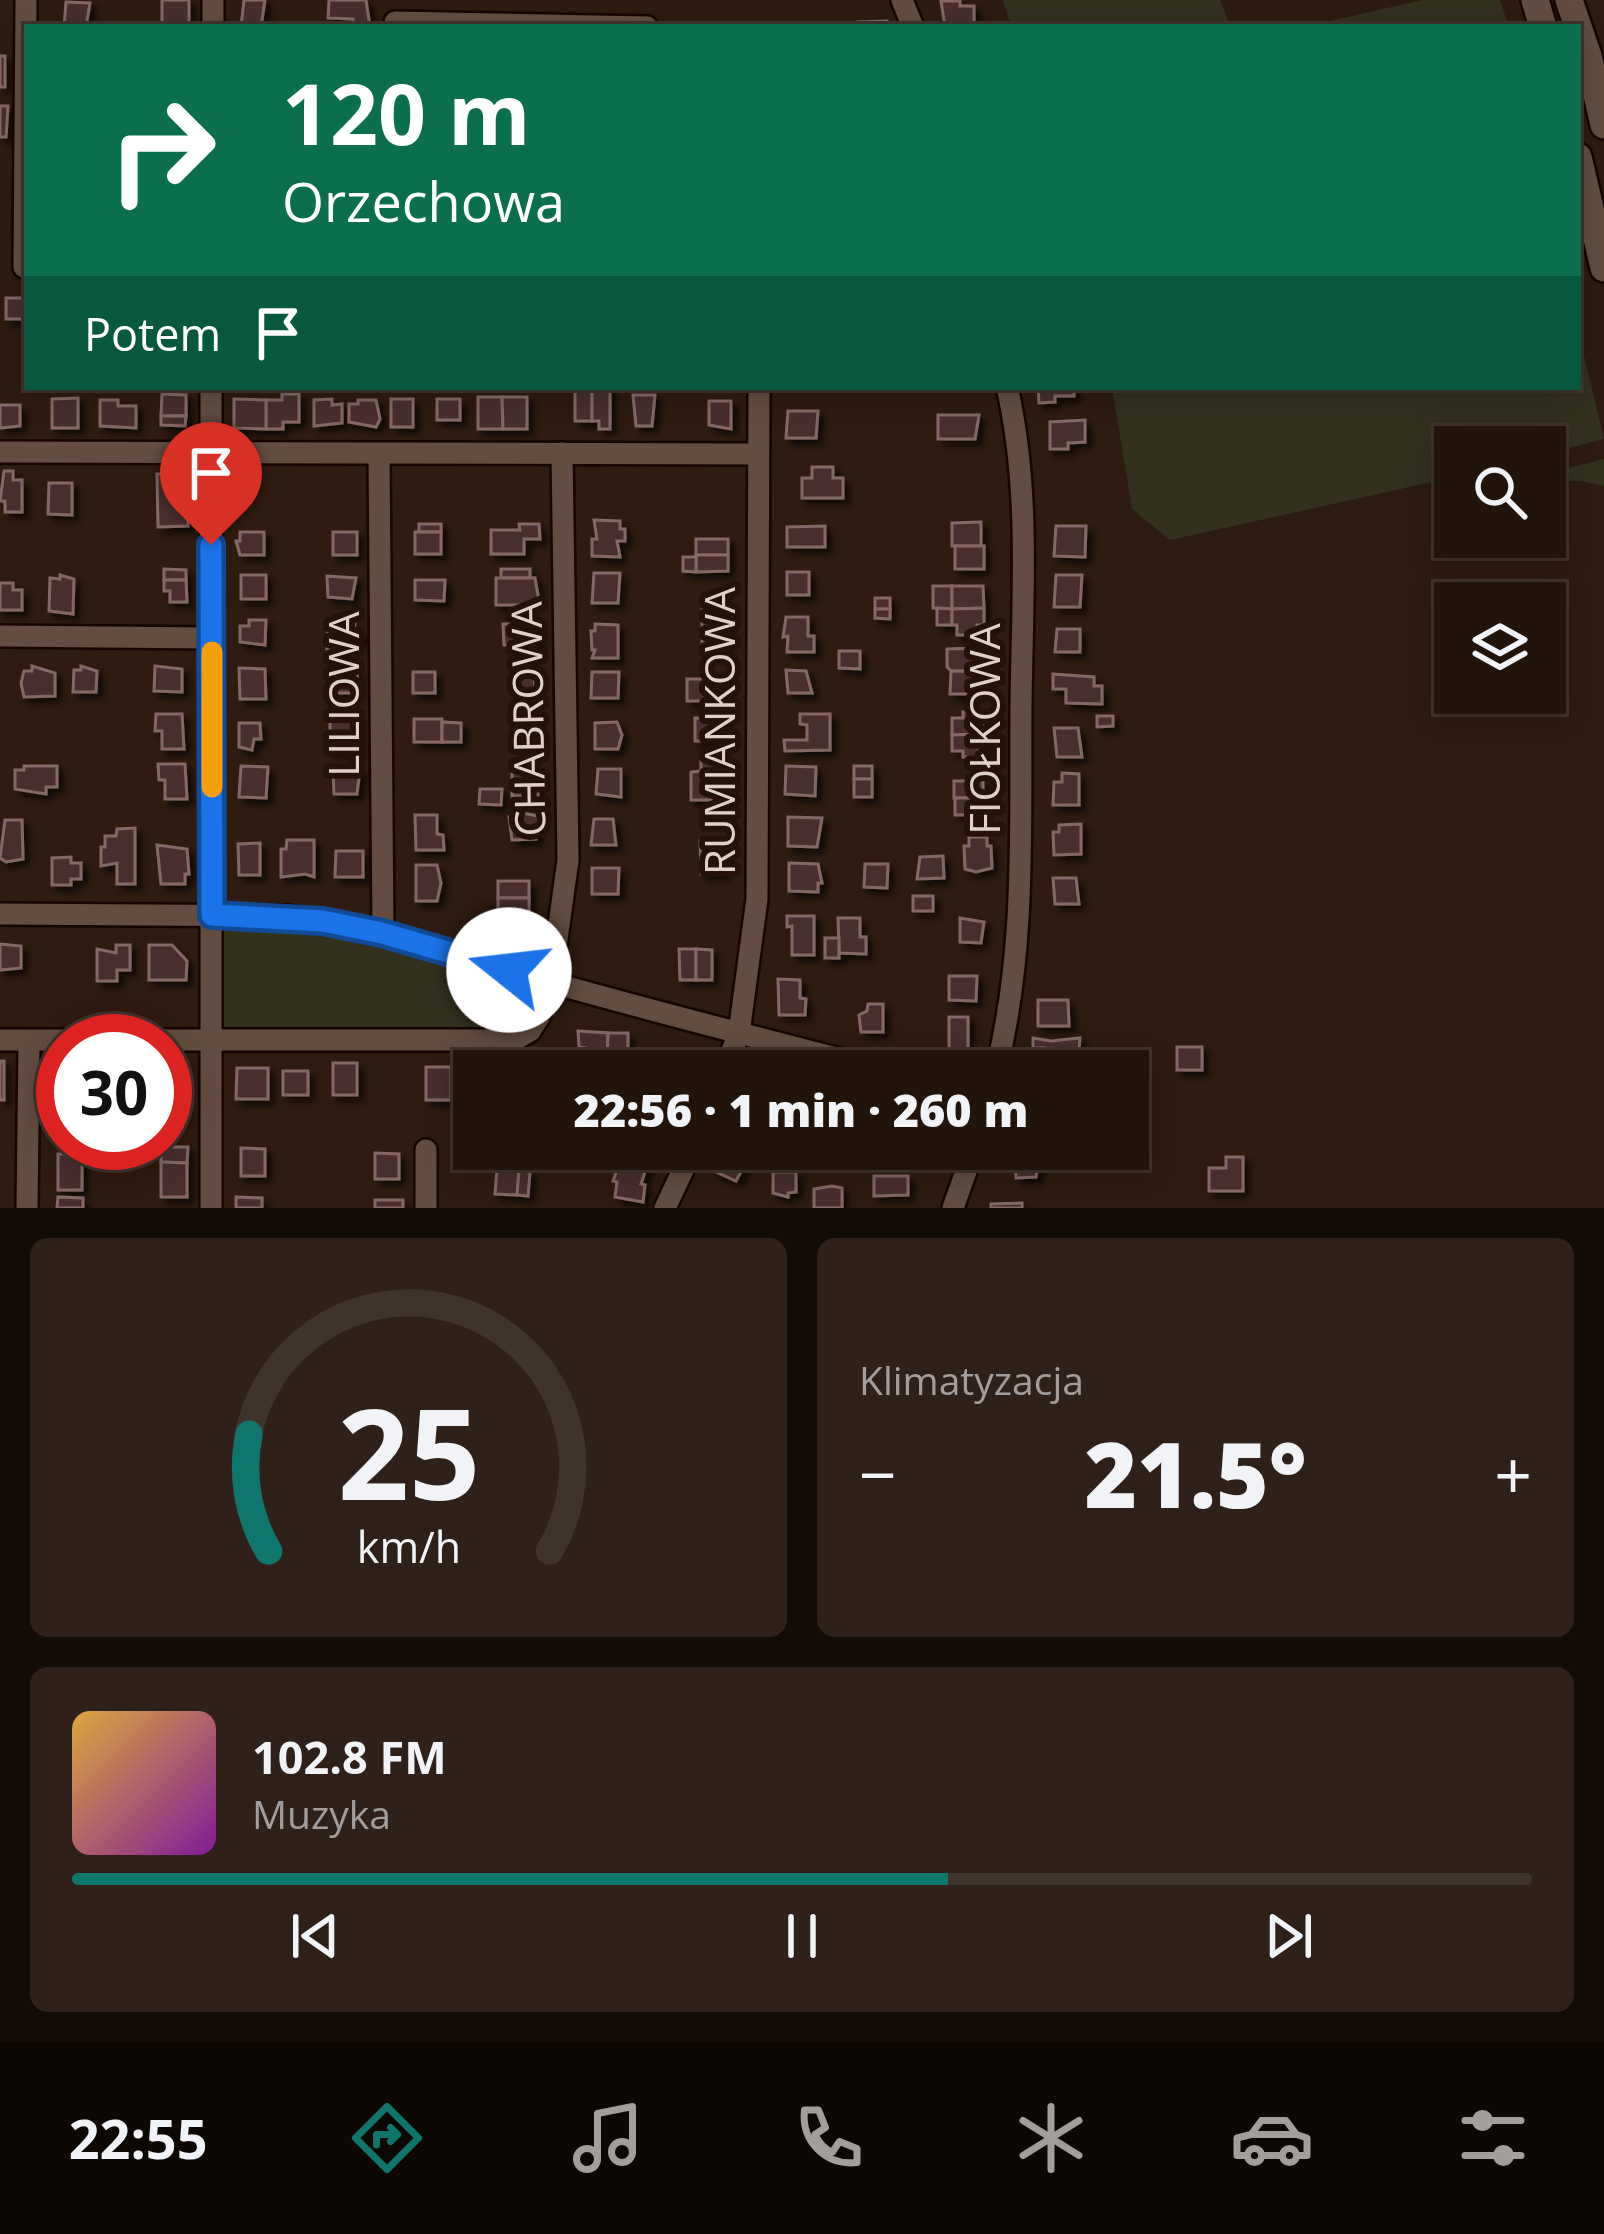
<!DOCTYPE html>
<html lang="pl">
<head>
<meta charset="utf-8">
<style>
	:root { --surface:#23140b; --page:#2f2119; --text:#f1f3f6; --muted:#a39e9d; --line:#40332c; --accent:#0f766e }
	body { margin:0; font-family:"Open Sans",sans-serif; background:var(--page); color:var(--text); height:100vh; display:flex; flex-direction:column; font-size:45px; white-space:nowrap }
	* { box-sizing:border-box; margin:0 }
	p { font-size:39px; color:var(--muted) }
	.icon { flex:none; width:66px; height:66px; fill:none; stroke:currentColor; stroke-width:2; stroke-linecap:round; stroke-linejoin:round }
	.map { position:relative; height:1208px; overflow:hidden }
	.details { display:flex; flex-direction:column; gap:30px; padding:30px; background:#130b06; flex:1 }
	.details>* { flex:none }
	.banner { position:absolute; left:24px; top:24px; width:1557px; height:366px; border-radius:0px; box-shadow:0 6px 30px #0003,0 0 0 3px var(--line); background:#0b6e4f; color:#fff; overflow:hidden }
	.controls { position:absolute; left:1434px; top:426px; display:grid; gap:24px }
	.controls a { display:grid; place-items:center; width:132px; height:132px; border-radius:0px; background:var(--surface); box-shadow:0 6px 30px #0003,0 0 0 3px var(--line); font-size:60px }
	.speed { position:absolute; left:36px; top:1014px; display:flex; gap:24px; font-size:60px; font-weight:700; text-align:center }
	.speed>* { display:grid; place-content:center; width:156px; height:156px; border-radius:50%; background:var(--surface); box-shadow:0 6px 30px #0003,0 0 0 3px var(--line); line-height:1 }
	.speed .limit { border:18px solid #d22; background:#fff; color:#111 }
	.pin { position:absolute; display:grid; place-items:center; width:102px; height:102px; color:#fff; margin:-123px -51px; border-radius:50% 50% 50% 0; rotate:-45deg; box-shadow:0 0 12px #0007 }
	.pin .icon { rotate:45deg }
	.me { position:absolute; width:132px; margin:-66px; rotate:286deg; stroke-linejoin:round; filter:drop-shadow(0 0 9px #0008) }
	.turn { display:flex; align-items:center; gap:42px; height:252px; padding:0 60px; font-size:54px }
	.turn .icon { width:156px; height:156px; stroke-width:2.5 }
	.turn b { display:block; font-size:84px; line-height:102px }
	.then { display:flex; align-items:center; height:114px; padding:0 60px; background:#0003; gap:24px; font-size:45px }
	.big { font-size:90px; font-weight:800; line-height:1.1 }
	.details .widget { flex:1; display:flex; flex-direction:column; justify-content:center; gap:18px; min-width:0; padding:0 42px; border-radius:18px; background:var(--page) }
	.details .dial { align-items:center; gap:0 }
	.dial svg { height:312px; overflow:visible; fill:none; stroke:var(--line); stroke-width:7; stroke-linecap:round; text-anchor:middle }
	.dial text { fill:var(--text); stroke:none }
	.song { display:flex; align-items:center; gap:36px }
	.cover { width:144px; height:144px; border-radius:18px; background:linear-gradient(135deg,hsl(40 70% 55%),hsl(290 70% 35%)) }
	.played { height:12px; border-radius:6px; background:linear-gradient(90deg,var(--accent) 60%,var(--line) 60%) }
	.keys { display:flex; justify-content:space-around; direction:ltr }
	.heat { display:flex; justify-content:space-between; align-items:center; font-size:66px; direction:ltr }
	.details .tiles { flex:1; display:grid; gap:30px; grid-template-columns:1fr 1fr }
	.widget:last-child { grid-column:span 2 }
	.trip { position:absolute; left:453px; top:1050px; width:696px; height:120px; border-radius:0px; background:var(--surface); box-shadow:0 6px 30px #0003,0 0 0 3px var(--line); font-weight:800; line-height:120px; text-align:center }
	.menu { display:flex; height:192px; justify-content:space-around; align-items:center; background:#0e0804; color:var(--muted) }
	.menu .icon { width:84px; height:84px }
	.menu .active { color:var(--accent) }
	.menu b { font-size:54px; color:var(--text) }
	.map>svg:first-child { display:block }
</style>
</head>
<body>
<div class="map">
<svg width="1604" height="1208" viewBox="0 0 1604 1208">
	<defs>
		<filter id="shadow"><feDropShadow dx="5.5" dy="5.5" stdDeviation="3" flood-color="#0009"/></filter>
	</defs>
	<rect width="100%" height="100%" fill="#2f1b0f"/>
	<g fill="#33301e">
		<path d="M1003 0H1220L1231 27H1011Z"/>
		<path d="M1422 0H1500L1509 27H1304Z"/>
		<path d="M1578 330 1604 439 1545 454V447H1455V477L1170 540 1132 509 1112 387H1578Z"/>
		<path d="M1604 459V486L1581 481H1545V474Z"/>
		<path d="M213 915 287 917 549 983 529 1030 211 1040Z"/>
	</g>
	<g fill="#492f2d" stroke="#856865" stroke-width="3" filter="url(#shadow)">
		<rect x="162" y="0" width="27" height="27"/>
		<path d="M244 0H265L261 27H241Z"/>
		<path d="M329 0H366L370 27H353V19L328 18Z"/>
		<path d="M941 1H960V6H974V23H969V27H945Z"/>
		<path d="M66 2 90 3 86 27H64Z"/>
		<path d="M887 21V27H857V22Z"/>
		<rect x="0" y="56" width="5" height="31"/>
		<path d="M0 106H8L6 137H0Z"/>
		<rect x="6" y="298" width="21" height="21"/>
		<rect x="575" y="387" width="17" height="34"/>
		<path d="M592 387H610V429H599V421H592Z"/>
		<path d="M1038 387H1074V396H1055V402L1039 403Z"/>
		<path d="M162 394 186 395V416H161Z"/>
		<path d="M282 394H299V422H283V429H266V400H282Z"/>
		<path d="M633 395H655L652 426H636Z"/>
		<path d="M478 397H502L503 429H478Z"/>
		<path d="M502 397H527V429H503Z"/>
		<path d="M78 398V428H52V399Z"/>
		<path d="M234 399 266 400V429L234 428Z"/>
		<path d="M332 399V405L342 404V423L314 426V400Z"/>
		<rect x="391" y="399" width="22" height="28"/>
		<rect x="437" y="399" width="23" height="21"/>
		<path d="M100 400H118V406H136V428L100 426Z"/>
		<path d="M358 400H376L380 419 376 427 349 422V404H358Z"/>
		<path d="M709 401H731V429L709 425Z"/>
		<path d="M0 405H20V426L0 428Z"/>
		<path d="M788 411H818L816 438H786Z"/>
		<path d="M938 415H979L975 439H938Z"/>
		<path d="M161 416H186L185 426 161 425Z"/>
		<path d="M1085 420V442L1068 443V449H1050V422Z"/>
		<path d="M812 467H833V478H843V498H802V478H812Z"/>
		<path d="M4 471H13V480H22V512H5V501H0Z"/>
		<path d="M157 474H188V526L158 527Z"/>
		<path d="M49 483H72V515L48 514Z"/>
		<path d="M594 520 620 521V529H625V541H617L620 557 592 556V539H597Z"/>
		<path d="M981 522V546H952V523Z"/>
		<rect x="419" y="524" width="22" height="8"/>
		<path d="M519 524H539L540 539H524V554H491V530H520Z"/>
		<path d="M825 526V547H787V527Z"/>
		<path d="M1056 526H1086L1085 557 1054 556Z"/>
		<path d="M240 532H264V555H240L236 541H240Z"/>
		<rect x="333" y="532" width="24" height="23"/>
		<rect x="415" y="532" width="26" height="22"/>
		<rect x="696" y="539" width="32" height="16"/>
		<rect x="955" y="546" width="29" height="23"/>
		<path d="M696 555H728V571L696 572Z"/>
		<path d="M683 557H696V572L683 571Z"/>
		<path d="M164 569 186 570V580H164Z"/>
		<rect x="501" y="569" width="29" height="9"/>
		<rect x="787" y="572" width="22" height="23"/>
		<path d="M594 573H620L618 603H592Z"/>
		<path d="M60 575 74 579 73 614 49 611 50 578 60 579Z"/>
		<rect x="241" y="575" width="25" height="24"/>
		<path d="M1056 575H1082L1080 607H1054Z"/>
		<path d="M327 576 356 578 352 599 328 597Z"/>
		<path d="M496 578H535L539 601 535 605H496Z"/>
		<path d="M164 580H186L187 602H170V591H164Z"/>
		<path d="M415 580H445L444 601 415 600Z"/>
		<path d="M0 583H13V590H22V610H0Z"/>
		<path d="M933 586H952V609L933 608Z"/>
		<path d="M952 586H983L984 608 952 609Z"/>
		<path d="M710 597H725V611L710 610Z"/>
		<rect x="875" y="598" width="15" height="11"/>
		<path d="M937 608 952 609V625H937Z"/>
		<path d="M984 608V625H977V635H957V625H952V609Z"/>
		<path d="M875 609H890V619L875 618Z"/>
		<path d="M702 610 725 611 726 650H702Z"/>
		<path d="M786 617H808V636H814V652H787L788 636 783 637Z"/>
		<path d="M249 620H266L265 645 240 642V626H249Z"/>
		<path d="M328 622H355L354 633H362V639L355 640 354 650H327Z"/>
		<path d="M503 624H537L540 637 537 645H524L523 654H513L512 645H504Z"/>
		<path d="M595 624 618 625V658H592L595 650H592L591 631H595Z"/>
		<path d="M1057 629H1080V652H1055Z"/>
		<path d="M979 648V671H951L947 667V649Z"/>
		<path d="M839 651H860V669L839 668Z"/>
		<path d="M32 666 55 673V696L24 697 21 683 24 671H32Z"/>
		<path d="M81 666 97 671 96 692H73L74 670H81Z"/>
		<path d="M155 666 182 669V692L154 691Z"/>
		<path d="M513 666H534L535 695H514Z"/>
		<path d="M239 668 265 669 266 699H240Z"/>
		<path d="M786 670 806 671 812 693H788Z"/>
		<path d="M357 671 358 693H336V672Z"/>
		<path d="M951 671 982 672V694H950Z"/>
		<rect x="413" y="672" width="22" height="21"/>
		<path d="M592 672H619L618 698H591Z"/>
		<path d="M1053 674 1094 677V686H1102V704L1066 703V689H1053Z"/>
		<path d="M687 679H716V691H724V701H687Z"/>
		<path d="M963 712H978V718H983V734L952 735V718H963Z"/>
		<path d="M156 714H182L184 749H162V731H155Z"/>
		<path d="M800 714H830V750L785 751 784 740H807V725L800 724Z"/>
		<path d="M1097 716H1113V726L1097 727Z"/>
		<path d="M356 718V751H330V719Z"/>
		<rect x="695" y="718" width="29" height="23"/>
		<rect x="414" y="719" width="28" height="23"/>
		<path d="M514 720H536V742L514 741Z"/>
		<path d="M442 722 461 723V742H442Z"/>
		<path d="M617 722 622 735 618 749H595V723Z"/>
		<path d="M239 723H260L261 739H254L252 750 239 747Z"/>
		<path d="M1054 728H1078L1082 757H1057Z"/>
		<path d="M983 734V751H978V757H963V751H952V735Z"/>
		<rect x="701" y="759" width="23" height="12"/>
		<path d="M158 764H185L187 799H165V780H159Z"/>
		<path d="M24 766H57V787H46V794L15 789V770H24Z"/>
		<path d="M241 766 268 767 266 798 239 797Z"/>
		<path d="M786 766 816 767 815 796 785 794Z"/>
		<rect x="854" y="766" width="18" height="13"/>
		<path d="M333 769H360L357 794H334Z"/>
		<rect x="512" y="769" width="26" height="27"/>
		<path d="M598 769H621V797L596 794Z"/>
		<path d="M701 771H724V800H691V772Z"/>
		<path d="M1062 773 1079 774V805H1053L1054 782H1062Z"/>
		<rect x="854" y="779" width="18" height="18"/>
		<rect x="954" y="781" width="29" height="17"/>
		<path d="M480 789H502L501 805 479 804Z"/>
		<rect x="955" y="798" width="29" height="17"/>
		<path d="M518 812 538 816 536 839 512 840 509 817 518 816Z"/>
		<path d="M415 815H437V834L443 835 444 850H416Z"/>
		<path d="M788 817 822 818 817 847 788 846Z"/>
		<path d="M594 819H613L616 845H591Z"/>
		<path d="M5 820H22L23 859 6 862 0 858Z"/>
		<path d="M1081 824V854L1054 855 1053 832H1059V825Z"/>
		<path d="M135 828V884H117V863L101 866V847H105V836H116L117 829Z"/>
		<path d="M969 837H987V846H991L992 868 976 872 965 869 964 846H969Z"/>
		<path d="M287 840H314V877L305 874 281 877V849H286Z"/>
		<path d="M700 841H724V874H701Z"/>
		<path d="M260 843V875H239L238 844Z"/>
		<path d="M157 845 187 849 189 874H185V884H161Z"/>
		<path d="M336 851H363V877H335Z"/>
		<path d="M943 856 944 878 917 879 920 857Z"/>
		<path d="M71 857V863H81V879H71V885H52V858Z"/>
		<path d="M789 863 818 864 822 883H818V892L789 891Z"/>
		<path d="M865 864H888L887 888 864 887Z"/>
		<path d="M416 865H437L441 883 437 901H416Z"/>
		<path d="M592 868H619L618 894H592Z"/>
		<path d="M1053 878H1076L1079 904H1055Z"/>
		<rect x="498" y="881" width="31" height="17"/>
		<rect x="913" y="896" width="20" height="15"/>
		<rect x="498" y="898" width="31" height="16"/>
		<path d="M787 916H814V955H792V926L787 927Z"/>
		<path d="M838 918H860V937H866V954L839 953Z"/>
		<path d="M960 918 984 922 981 943 960 942Z"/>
		<rect x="825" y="938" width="14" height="20"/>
		<path d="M0 944 21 946V968L0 970Z"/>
		<path d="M116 945H130V970H117V981H97V949L116 953Z"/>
		<path d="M149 945H172L187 961 186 980H149Z"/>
		<path d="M679 949H696V980H680Z"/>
		<path d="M696 949 712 950V980H696Z"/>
		<path d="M949 976H977L976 1001 949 1000Z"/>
		<path d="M778 979 800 980V998L806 999 805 1015H779Z"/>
		<path d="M1038 1000H1068L1069 1026H1038Z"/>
		<path d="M868 1004H883V1032H861L859 1015 867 1011Z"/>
		<rect x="949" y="1017" width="19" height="33"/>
		<path d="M578 1031 608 1033 607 1068H587L586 1048 579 1047Z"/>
		<path d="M608 1033H628V1054H637V1070L607 1068Z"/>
		<path d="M1033 1038 1051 1041 1080 1038 1078 1064 1054 1068 1045 1064V1048H1033Z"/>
		<rect x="1177" y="1047" width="25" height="23"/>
		<path d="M639 1054 669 1058V1055H692V1071H638Z"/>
		<rect x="0" y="1061" width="4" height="39"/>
		<rect x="333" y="1063" width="24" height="32"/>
		<path d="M165 1064H183V1091L165 1092Z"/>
		<rect x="426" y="1067" width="25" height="33"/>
		<path d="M237 1068H268V1099H236Z"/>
		<rect x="283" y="1071" width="25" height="24"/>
		<path d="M183 1091V1118H165V1092Z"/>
		<path d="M161 1147H188L187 1163 161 1162Z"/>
		<path d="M241 1148 265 1149V1176H241Z"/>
		<path d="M724 1149 751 1153 736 1181 712 1170Z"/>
		<path d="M865 1149H889L890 1156H865Z"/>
		<path d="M1015 1149H1035L1039 1158 1036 1177 1016 1178Z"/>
		<path d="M375 1153 399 1154V1179H375Z"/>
		<rect x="58" y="1154" width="24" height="36"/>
		<path d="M1226 1157H1243V1191H1209V1168H1226Z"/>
		<path d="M161 1162 187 1163V1197H161Z"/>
		<path d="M620 1162 647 1166 641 1184 645 1185 643 1202 615 1197 617 1182 613 1181Z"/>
		<path d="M497 1169 519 1171 517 1195 495 1194Z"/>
		<path d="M519 1171 530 1172 528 1196 517 1195Z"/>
		<path d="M773 1172H796V1192L788 1193V1197L773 1193Z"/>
		<path d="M874 1176H908V1195L874 1196Z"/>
		<path d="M832 1186 842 1188V1208H814V1189Z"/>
		<path d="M58 1197 83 1198V1208H57Z"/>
		<path d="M236 1197 262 1198V1208H236Z"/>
		<rect x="375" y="1200" width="28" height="8"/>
		<path d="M1022 1203V1208H991V1204Z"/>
	</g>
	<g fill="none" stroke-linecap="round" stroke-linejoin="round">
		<g stroke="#160500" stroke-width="26">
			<g id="minor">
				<path d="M902 0 913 27"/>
				<path d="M395 22 647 27"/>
				<path d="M213 27V0"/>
				<path d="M24 267 26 0"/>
				<path d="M211 387V1208"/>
				<path d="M0 452 758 454"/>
				<path d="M379 454 383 933"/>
				<path d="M0 636 211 638"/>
				<path d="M0 914 286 916C375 927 460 956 546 981 659 1013 773 1042 887 1071"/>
				<path d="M0 1040H501L518 1038 530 1031 539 1017 551 982 568 860 562 453"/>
				<path d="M724 1071 739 1033 757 899 759 387"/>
				<path d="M996 1071C1026 950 1020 830 1021 707 1022 600 1031 491 1007 387"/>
				<path d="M27 1208 29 1041"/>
				<path d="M426 1208V1150"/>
				<path d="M665 1208 693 1149"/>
				<path d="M953 1208 974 1149"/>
			</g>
		</g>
		<g stroke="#160500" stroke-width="32">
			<g id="secondary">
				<path d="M1535 0 1543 27"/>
				<path d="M1569 0 1588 56 1604 125"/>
				<path d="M1578 157 1604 268"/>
			</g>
		</g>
		<use href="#minor" stroke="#644d40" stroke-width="21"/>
		<use href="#secondary" stroke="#644d40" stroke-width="27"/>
	</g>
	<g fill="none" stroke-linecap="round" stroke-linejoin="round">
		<g stroke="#114b97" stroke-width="30">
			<path id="route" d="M211 545 212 915 323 921 382 933 509 970"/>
		</g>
		<use href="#route" stroke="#1a73e8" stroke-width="21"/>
		<path stroke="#f59e0b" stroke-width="21" d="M212 652V787"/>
	</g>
	<g text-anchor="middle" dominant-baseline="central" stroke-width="12" stroke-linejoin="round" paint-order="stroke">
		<g font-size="42" fill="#dfd0c9" stroke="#251107">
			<text transform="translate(342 694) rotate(-90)">LILIOWA</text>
			<text transform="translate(527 719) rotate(-91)">CHABROWA</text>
			<text transform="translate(983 729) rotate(-90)">FIOŁKOWA</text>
			<text transform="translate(718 731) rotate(-90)">RUMIANKOWA</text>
		</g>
	</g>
</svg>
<div class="controls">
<a><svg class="icon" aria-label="search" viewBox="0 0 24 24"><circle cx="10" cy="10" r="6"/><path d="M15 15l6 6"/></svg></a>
<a><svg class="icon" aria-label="layers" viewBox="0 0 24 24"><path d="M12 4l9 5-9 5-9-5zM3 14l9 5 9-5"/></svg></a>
</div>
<div class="speed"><div class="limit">30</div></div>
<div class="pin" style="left:211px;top:545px;background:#d93025"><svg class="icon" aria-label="arrive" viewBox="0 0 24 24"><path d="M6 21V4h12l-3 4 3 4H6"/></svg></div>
<svg class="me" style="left:509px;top:970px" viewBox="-20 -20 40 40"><circle r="19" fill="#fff"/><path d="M0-13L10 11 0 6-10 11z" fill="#1a73e8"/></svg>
<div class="trip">22:56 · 1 min · 260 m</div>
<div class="banner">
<div class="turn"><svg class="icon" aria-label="right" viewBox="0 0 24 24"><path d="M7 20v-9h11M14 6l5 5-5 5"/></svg><div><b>120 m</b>Orzechowa</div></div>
<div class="then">Potem<svg class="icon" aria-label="arrive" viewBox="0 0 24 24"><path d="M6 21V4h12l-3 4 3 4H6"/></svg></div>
</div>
</div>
<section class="details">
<div class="tiles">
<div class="widget dial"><svg viewBox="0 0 100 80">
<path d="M14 69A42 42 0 1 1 86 69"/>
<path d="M14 69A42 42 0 0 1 9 39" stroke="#0f766e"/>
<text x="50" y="56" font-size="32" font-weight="700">25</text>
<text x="50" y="72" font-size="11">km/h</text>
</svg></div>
<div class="widget"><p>Klimatyzacja</p>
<div class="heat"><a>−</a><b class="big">21.5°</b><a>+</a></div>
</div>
<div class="widget">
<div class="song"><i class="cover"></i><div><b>102.8 FM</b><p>Muzyka</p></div></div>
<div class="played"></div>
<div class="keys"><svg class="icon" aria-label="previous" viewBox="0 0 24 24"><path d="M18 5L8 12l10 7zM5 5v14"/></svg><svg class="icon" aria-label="pause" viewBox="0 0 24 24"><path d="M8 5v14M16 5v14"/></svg><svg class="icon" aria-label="next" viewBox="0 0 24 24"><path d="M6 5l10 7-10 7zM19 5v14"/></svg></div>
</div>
</div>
</section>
<nav class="menu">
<b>22:55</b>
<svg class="icon active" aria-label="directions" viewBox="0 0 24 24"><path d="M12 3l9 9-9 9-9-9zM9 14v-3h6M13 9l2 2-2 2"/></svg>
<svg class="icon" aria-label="music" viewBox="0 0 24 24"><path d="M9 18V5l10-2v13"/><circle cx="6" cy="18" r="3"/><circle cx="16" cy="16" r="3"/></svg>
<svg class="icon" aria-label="phone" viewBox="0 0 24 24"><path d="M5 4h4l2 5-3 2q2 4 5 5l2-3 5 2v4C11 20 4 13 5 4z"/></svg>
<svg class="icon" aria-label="climate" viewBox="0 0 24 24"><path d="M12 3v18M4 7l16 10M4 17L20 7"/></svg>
<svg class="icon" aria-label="car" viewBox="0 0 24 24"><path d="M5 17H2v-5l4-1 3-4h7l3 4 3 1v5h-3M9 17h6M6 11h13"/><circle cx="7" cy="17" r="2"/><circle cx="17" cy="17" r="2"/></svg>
<svg class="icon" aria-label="filters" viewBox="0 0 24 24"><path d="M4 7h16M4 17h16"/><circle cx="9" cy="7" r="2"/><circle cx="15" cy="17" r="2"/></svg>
</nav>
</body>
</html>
